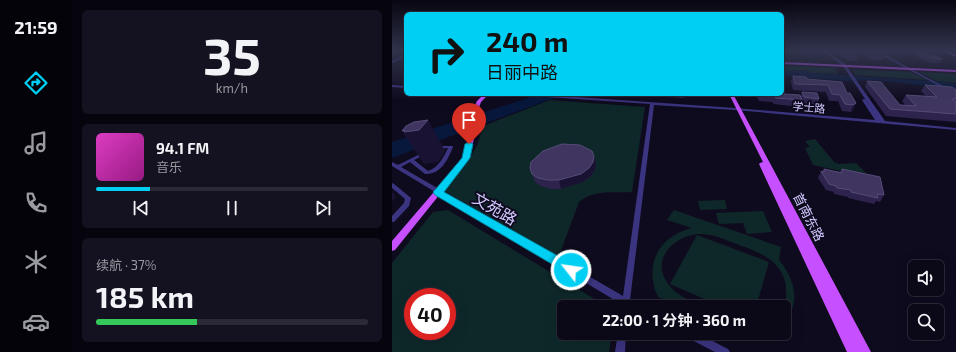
<!DOCTYPE html>
<html lang="zh">
<head>
<meta charset="utf-8">
<style>
	:root { --surface:#0b0817; --page:#141120; --text:#f1f3f6; --muted:#9a9aa1; --line:#2b2936; --accent:#00cff4 }
	body { margin:0; font-family:"Exo 2","Noto Sans SC",sans-serif; background:var(--page); color:var(--text); height:100vh; display:flex; flex-direction:column; font-size:15px; white-space:nowrap }
	* { box-sizing:border-box; margin:0 }
	p { font-size:13px; color:var(--muted) }
	.icon { flex:none; width:22px; height:22px; fill:none; stroke:currentColor; stroke-width:2; stroke-linecap:round; stroke-linejoin:round }
	.map { position:relative; flex:1; overflow:hidden }
	.sheet { display:flex; flex-direction:column; gap:10px; padding:10px; background:#06040d; width:320px }
	.sheet>* { flex:none }
	.banner { position:absolute; left:12px; top:12px; width:380px; height:84px; border-radius:6px; box-shadow:0 4px 16px #0002,0 0 0 1px var(--line); background:#00cff4; color:#111; overflow:hidden }
	.tools { position:absolute; left:516px; top:260px; display:grid; gap:8px }
	.tools a { display:grid; place-items:center; width:36px; height:36px; border-radius:6px; background:var(--surface); box-shadow:0 4px 16px #0002,0 0 0 1px var(--line); font-size:20px }
	.speed { position:absolute; left:12px; top:288px; display:flex; gap:8px; font-size:20px; font-weight:700; text-align:center }
	.speed>* { display:grid; place-content:center; width:52px; height:52px; border-radius:50%; background:var(--surface); box-shadow:0 4px 16px #0002,0 0 0 1px var(--line); line-height:1 }
	.speed .limit { border:6px solid #d22; background:#fff; color:#111 }
	.pin { position:absolute; display:grid; place-items:center; width:34px; height:34px; color:#fff; margin:-41px -17px; border-radius:50% 50% 50% 0; rotate:-45deg; box-shadow:0 0 4px #0007 }
	.pin .icon { rotate:45deg }
	.me { position:absolute; width:44px; margin:-22px; rotate:300deg; stroke-linejoin:round; filter:drop-shadow(0 0 3px #0008) }
	.turn { display:flex; align-items:center; gap:14px; height:84px; padding:0 16px; font-size:18px }
	.turn .icon { width:52px; height:52px; stroke-width:2.5 }
	.turn b { display:block; font-size:28px; line-height:34px }
	.big { font-size:30px; font-weight:700; line-height:1.1 }
	.sheet .tile { flex:1; display:flex; flex-direction:column; justify-content:center; gap:6px; min-width:0; padding:0 14px; border-radius:6px; background:var(--page) }
	.sheet .dial { align-items:center; gap:0 }
	.dial b { font-size:52px; line-height:1 }
	.song { display:flex; align-items:center; gap:12px }
	.cover { width:48px; height:48px; border-radius:6px; background:linear-gradient(135deg,hsl(310 70% 55%),hsl(310 70% 35%)) }
	.played { height:4px; border-radius:2px; background:linear-gradient(90deg,var(--accent) 20%,var(--line) 20%) }
	.keys { display:flex; justify-content:space-around; direction:ltr }
	.charge { height:6px; border-radius:3px; background:linear-gradient(90deg,#34c759 37%,var(--line) 0) }
	.trip { position:absolute; left:165px; top:300px; width:234px; height:40px; border-radius:6px; background:var(--surface); box-shadow:0 4px 16px #0002,0 0 0 1px var(--line); font-weight:700; line-height:40px; text-align:center }
	main { display:flex; flex:1; min-height:0 }
	.tab-bar { display:flex; flex-direction:column; width:72px; justify-content:space-around; align-items:center; background:#040309; color:var(--muted) }
	.tab-bar .icon { width:28px; height:28px }
	.tab-bar .on { color:var(--accent) }
	.tab-bar b { font-size:18px; color:var(--text) }
	.map>svg:first-child { display:block }
</style>
</head>
<body>
<main>
<nav class="tab-bar">
<b>21:59</b>
<svg class="icon on" aria-label="directions" viewBox="0 0 24 24"><path d="M12 3l9 9-9 9-9-9zM9 14v-3h6M13 9l2 2-2 2"/></svg>
<svg class="icon" aria-label="music" viewBox="0 0 24 24"><path d="M9 18V5l10-2v13"/><circle cx="6" cy="18" r="3"/><circle cx="16" cy="16" r="3"/></svg>
<svg class="icon" aria-label="phone" viewBox="0 0 24 24"><path d="M5 4h4l2 5-3 2q2 4 5 5l2-3 5 2v4C11 20 4 13 5 4z"/></svg>
<svg class="icon" aria-label="climate" viewBox="0 0 24 24"><path d="M12 3v18M4 7l16 10M4 17L20 7"/></svg>
<svg class="icon" aria-label="car" viewBox="0 0 24 24"><path d="M5 17H2v-5l4-1 3-4h7l3 4 3 1v5h-3M9 17h6M6 11h13"/><circle cx="7" cy="17" r="2"/><circle cx="17" cy="17" r="2"/></svg>
</nav>
<section class="sheet">
<div class="tile dial"><b>35</b><p>km/h</p></div>
<div class="tile">
<div class="song"><i class="cover"></i><div><b>94.1 FM</b><p>音乐</p></div></div>
<div class="played"></div>
<div class="keys"><svg class="icon" aria-label="previous" viewBox="0 0 24 24"><path d="M18 5L8 12l10 7zM5 5v14"/></svg><svg class="icon" aria-label="pause" viewBox="0 0 24 24"><path d="M8 5v14M16 5v14"/></svg><svg class="icon" aria-label="next" viewBox="0 0 24 24"><path d="M6 5l10 7-10 7zM19 5v14"/></svg></div>
</div>
<div class="tile"><p>续航 · 37%</p><b class="big">185 km</b><div class="charge"></div></div>
</section>
<div class="map">
<svg width="564" height="352" viewBox="0 0 564 352">
	<rect width="100%" height="100%" fill="#0f0b1f"/>
	<g fill="#0e2829" fill-rule="evenodd">
		<path d="M390 66 440 68 443 69 447 74 420 73 414 70 390 71Z"/>
		<path d="M461 70 518 72 536 80 463 75Z"/>
		<path d="M527 72 564 74V83L544 81Z"/>
		<path d="M158 100 253 107 240 192C221 193 202 189 187 202L167 256 52 191 72 166 85 146 91 126Z"/>
		<path d="M423 139 442 162 447 164 464 163 474 173 449 171 421 165 413 148 418 147 413 141Z"/>
		<path d="M333 200 335 209 308 210 306 201Z"/>
		<path d="M56 210 214 306 215 307H172V333H220L217 352H0V263L41 212ZM21 297H55V331H21Z"/>
		<path d="M282 210 389 247 387 260C402 278 410 303 392 322 392 308 397 292 392 278 385 260 370 254 353 247 340 243 324 234 310 234 287 233 260 255 273 279 281 295 299 301 315 307H290L266 297C251 265 267 236 300 228L275 220Z"/>
		<path d="M371 211 380 232 355 234 351 223 327 224 324 213Z"/>
		<path d="M305 235 377 262 364 307H331L278 284Z"/>
	</g>
	<g fill="#07183c">
		<path d="M390 71H417L419 73 552 82 564 84V89L482 80 455 81 390 76Z"/>
		<path d="M148 94H173L0 158V142Z"/>
	</g>
	<g fill="none" stroke-linecap="round" stroke-linejoin="round">
		<g fill="#3b3480" fill-rule="evenodd">
			<path d="M431 51H434L453 64 493 121 564 128V130L343 110 262 105 238 300 247 304 248 307H229V304L0 166V162L6 165 32 152 34 153V154L22 160 36 171C47 167 51 158 56 148 51 148 46 151 42 150V148L51 146H61V147C56 159 49 175 33 174L18 162 9 167 231 296 258 104 125 95 123 94H141L343 108 483 120 470 100 472 99H473L488 121 451 66Z"/>
			<path d="M482 51H486L564 93V95Z"/>
			<path d="M14 55V57L0 63V61Z"/>
			<path d="M0 85 14 86V88L0 87Z"/>
			<path d="M0 183 2 184 19 198 17 206 2 222H0V216L12 203 13 199 0 188Z"/>
			<path d="M226 333H234L233 352H223Z"/>
			<path d="M291 333H305L336 349 338 352H323L292 336Z"/>
		</g>
		<g fill="#c650ff" fill-rule="evenodd">
			<path d="M556 51 564 55V57L551 51Z"/>
			<path d="M390 62 564 70V72L390 64Z"/>
			<path d="M92 94H97L89 102 85 113 84 131 77 158 3 250 0 251V241L71 158 78 131 79 113 85 101Z"/>
			<path d="M337 94H341L479 352H455L367 164 368 163 371 162Z"/>
		</g>
	</g>
	<g fill="#2d234d">
		<path d="M444 51H465L467 52 464 61H457L444 53Z"/>
		<path d="M472 51H495V52L491 60H480L471 55Z"/>
		<path d="M524 52 550 59 548 63H539L522 56Z"/>
		<path d="M401 76 415 79 450 82 455 93 464 103 461 110 459 112 450 111 446 101H437L434 92 401 90 399 82Z"/>
		<path d="M475 81 508 105H513L510 101 514 95 534 96 529 91 533 85 564 99V122L494 116 473 87Z"/>
		<path d="M410 92 427 99 425 106 410 104 409 102 408 107 382 104 380 102 367 101 364 95H360L359 94H390L409 96Z"/>
		<path d="M276 94H293L292 98 276 97Z"/>
		<path d="M202 156 204 164 203 170 199 176 191 182 169 189H158L149 186 143 182 138 168Z"/>
		<path d="M432 169 448 172 450 169 492 195 488 202 484 201 482 204 456 198V197L442 194V192L434 190 426 178 429 171 431 172Z"/>
	</g>
	<g fill="#1a1233">
		<path d="M464 103 461 110 459 112 461 105Z"/>
		<path d="M36 120 53 151 46 162 32 164 10 131Z"/>
		<path d="M202 156 204 164 203 170 199 176 191 182 169 189 167 180Z"/>
		<path d="M0 191 4 197 0 201Z"/>
	</g>
	<g fill="#3f3560" stroke="#564c79">
		<path d="M458 51H465L467 52 460 53Z"/>
		<path d="M533 51 550 59H541L524 52Z"/>
		<path d="M401 76 414 77 415 79 450 82 455 93H458L464 103 461 105 453 104 448 95 440 94 436 85 403 84Z"/>
		<path d="M475 81 489 82 508 105 524 106 514 95 545 97 533 85 560 87 564 90V99H560L564 102V114L498 109Z"/>
		<path d="M390 91 392 94 408 95 410 100 384 98 381 95 370 94H390Z"/>
		<path d="M410 92 425 93 427 99 412 97Z"/>
		<path d="M36 120 27 130 12 132 13 130 10 131 14 126 22 122Z"/>
		<path d="M170 144 188 145 200 151 202 156 201 162 197 168 189 174 167 180H156L146 178 140 174 138 168 139 162 151 151Z"/>
		<path d="M432 169 450 173V169L488 177 492 195 485 194 486 198 459 192V190L445 188 444 186 437 184 429 171 432 172Z"/>
	</g>
	<linearGradient id="sky" x2="0" y2="1"><stop stop-color="#080611"/><stop offset="0.5" stop-color="#31344d"/><stop offset="1" stop-color="#31344d" stop-opacity="0"/></linearGradient>
	<rect width="564" height="101" fill="url(#sky)"/>
	<path fill="#00cff4" stroke="#00879f" d="M77 142 81 144 78 158 52 192 184 266 185 270 184 273 179 275 175 273 43 195 41 192 43 190 70 158 73 144Z"/>
	<g text-anchor="middle" dominant-baseline="central" stroke-width="4" stroke-linejoin="round" paint-order="stroke">
		<g font-size="11" fill="#d2c9ff" stroke="#0f0b1f">
			<text transform="translate(417 107) rotate(5)">学士路</text>
		</g>
		<g font-size="13" fill="#d2c9ff" stroke="#0f0b1f">
			<text transform="translate(417 217) rotate(63)">首南东路</text>
		</g>
		<g font-size="16" fill="#d2c9ff" stroke="#0f0b1f">
			<text transform="translate(103 208) rotate(30)">文苑路</text>
		</g>
	</g>
</svg>
<div class="tools">
<a><svg class="icon" aria-label="sound" viewBox="0 0 24 24"><path d="M4 9h4l5-4v14l-5-4H4zM17 9q2 3 0 6"/></svg></a>
<a><svg class="icon" aria-label="search" viewBox="0 0 24 24"><circle cx="10" cy="10" r="6"/><path d="M15 15l6 6"/></svg></a>
</div>
<div class="speed"><div class="limit">40</div></div>
<div class="pin" style="left:77px;top:144px;background:#d93025"><svg class="icon" aria-label="arrive" viewBox="0 0 24 24"><path d="M6 21V4h12l-3 4 3 4H6"/></svg></div>
<svg class="me" style="left:179px;top:270px" viewBox="-20 -20 40 40"><circle r="17" fill="#00cff4" stroke="#fff" stroke-width="3"/><path d="M0-11L8 9 0 5-8 9z" fill="#fff"/></svg>
<div class="trip">22:00 · 1 分钟 · 360 m</div>
<div class="banner">
<div class="turn"><svg class="icon" aria-label="right" viewBox="0 0 24 24"><path d="M7 20v-9h11M14 6l5 5-5 5"/></svg><div><b>240 m</b>日丽中路</div></div>
</div>
</div>
</main>
</body>
</html>
